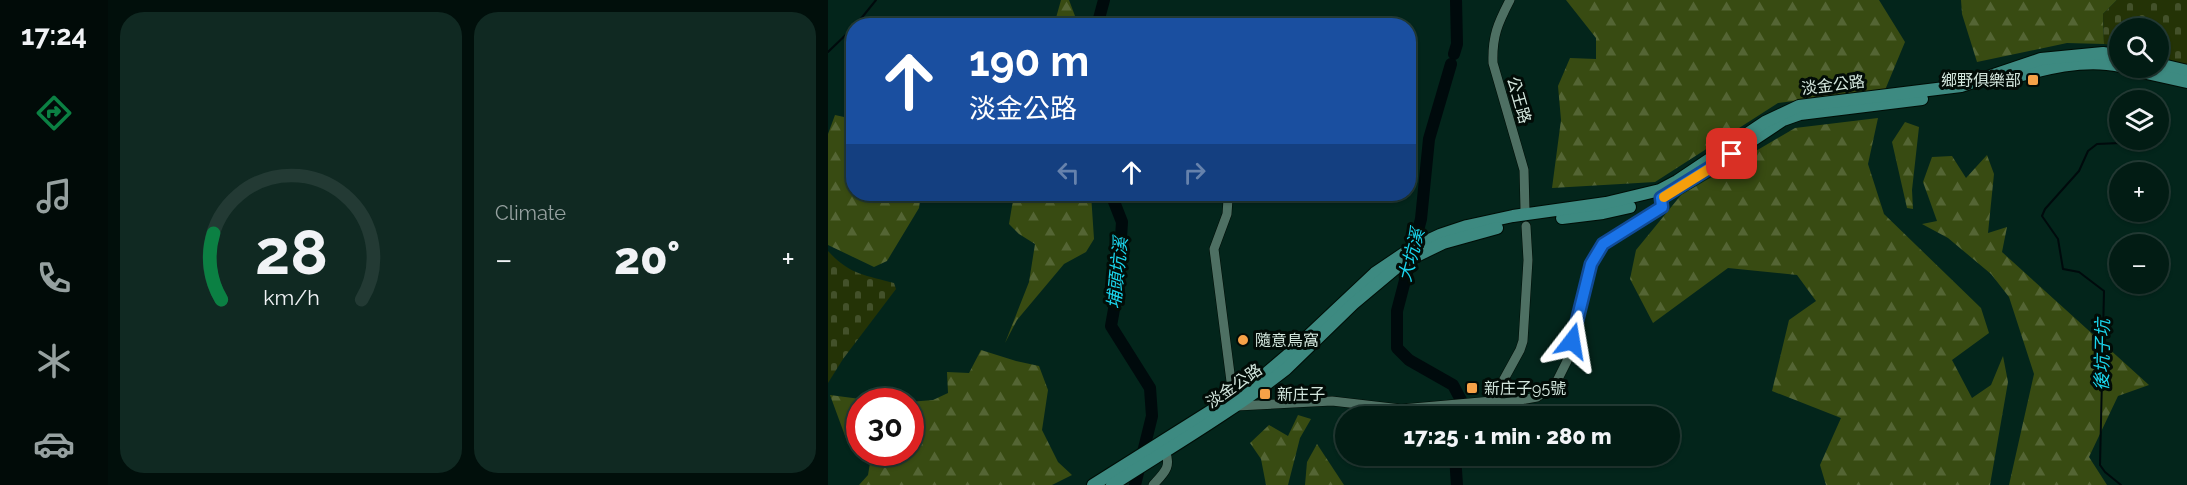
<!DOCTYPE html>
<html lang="en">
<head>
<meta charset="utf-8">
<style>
	:root { --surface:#021c14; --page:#102922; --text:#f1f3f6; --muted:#96a1a0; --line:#233a34; --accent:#0b8043 }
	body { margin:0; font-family:Raleway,"Noto Sans TC",sans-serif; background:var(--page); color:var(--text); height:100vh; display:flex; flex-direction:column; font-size:22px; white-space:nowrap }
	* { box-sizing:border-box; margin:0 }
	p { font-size:20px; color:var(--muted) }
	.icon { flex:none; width:33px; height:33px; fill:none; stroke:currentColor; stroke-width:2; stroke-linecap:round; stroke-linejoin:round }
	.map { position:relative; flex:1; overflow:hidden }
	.panel { display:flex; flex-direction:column; gap:12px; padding:12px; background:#010f0b; width:720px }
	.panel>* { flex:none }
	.hud { position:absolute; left:18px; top:18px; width:570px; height:183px; border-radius:24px; box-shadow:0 2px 4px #0004,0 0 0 2px var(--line); background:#1a4fa0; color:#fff; overflow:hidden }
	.fabs { position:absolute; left:1281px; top:18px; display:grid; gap:12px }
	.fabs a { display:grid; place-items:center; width:60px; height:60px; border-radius:50%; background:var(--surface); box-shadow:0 2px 4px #0004,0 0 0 2px var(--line); font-size:30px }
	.speed { position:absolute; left:18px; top:388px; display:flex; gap:12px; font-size:30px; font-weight:700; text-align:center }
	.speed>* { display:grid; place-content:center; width:78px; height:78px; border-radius:50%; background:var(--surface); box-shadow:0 2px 4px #0004,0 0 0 2px var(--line); line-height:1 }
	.speed .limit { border:9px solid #d22; background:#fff; color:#111 }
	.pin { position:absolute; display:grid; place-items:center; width:51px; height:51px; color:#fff; margin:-26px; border-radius:12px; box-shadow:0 3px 9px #0006 }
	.me { position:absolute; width:66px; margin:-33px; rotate:14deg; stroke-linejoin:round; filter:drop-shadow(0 0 4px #0008) }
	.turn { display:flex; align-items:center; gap:21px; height:126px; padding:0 24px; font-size:27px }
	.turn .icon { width:78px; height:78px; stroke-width:2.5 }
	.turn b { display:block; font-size:42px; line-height:51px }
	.lanes { display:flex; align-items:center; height:57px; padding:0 24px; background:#0003; justify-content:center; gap:30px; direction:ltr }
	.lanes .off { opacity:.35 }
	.big { font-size:45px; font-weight:800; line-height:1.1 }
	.panel .tile { flex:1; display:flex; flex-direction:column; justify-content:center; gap:9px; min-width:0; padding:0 21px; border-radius:24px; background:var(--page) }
	.panel .dial { align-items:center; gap:0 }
	.dial svg { height:156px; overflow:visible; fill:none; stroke:var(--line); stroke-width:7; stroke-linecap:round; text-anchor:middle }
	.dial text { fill:var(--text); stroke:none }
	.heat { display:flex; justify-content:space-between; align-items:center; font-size:33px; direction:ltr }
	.panel .tiles { flex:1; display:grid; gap:12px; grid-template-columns:repeat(2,1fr) }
	.trip { position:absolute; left:507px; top:406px; width:345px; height:60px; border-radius:30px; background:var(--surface); box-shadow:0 2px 4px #0004,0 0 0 2px var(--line); font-weight:800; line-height:60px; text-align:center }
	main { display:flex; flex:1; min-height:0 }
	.menu { display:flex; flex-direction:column; width:108px; justify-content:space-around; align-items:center; background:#010b08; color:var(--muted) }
	.menu .icon { width:42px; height:42px }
	.menu .selected { color:var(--accent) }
	.menu b { font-size:27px; color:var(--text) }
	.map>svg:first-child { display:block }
</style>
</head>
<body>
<main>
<nav class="menu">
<b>17:24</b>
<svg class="icon selected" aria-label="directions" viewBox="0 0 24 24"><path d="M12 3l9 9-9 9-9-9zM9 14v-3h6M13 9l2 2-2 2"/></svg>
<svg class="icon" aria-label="music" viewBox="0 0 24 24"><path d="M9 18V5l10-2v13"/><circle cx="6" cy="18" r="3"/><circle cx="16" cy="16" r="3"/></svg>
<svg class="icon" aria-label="phone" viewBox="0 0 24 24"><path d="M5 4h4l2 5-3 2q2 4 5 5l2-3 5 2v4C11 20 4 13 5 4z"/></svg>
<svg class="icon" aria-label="climate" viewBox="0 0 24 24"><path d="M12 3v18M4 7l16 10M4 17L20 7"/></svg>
<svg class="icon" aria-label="car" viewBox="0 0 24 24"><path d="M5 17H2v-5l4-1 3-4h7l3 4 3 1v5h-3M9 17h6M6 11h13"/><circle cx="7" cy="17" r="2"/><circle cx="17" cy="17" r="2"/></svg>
</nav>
<section class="panel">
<div class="tiles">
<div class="tile dial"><svg viewBox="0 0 100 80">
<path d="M14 69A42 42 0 1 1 86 69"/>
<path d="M14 69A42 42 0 0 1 10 35" stroke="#0b8043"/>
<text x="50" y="56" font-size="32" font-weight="700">28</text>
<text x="50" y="72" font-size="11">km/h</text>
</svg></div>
<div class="tile"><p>Climate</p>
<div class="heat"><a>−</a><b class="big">20°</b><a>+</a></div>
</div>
</div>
</section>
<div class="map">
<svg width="1359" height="485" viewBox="0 0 1359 485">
	<defs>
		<pattern id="forest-firs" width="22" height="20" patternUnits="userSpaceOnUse" patternTransform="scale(1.5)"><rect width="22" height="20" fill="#384b12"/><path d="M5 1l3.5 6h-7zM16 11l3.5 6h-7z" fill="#546534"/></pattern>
		<pattern id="cemetery-stones" width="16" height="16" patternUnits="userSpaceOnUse" patternTransform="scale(1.5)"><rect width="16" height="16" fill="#243306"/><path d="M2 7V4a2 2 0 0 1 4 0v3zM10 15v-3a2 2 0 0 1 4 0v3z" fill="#43512a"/></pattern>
	</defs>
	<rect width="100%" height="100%" fill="#03251b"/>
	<g fill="url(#forest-firs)">
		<path d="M233 0H241L247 16V25H226Z"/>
		<path d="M738 0H1051L1077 42 1057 90 950 103 827 182 724 188 733 120 730 86 742 58 768 59V38Z"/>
		<path d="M1133 0H1289L1275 14 1276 44 1239 43 1149 62 1134 14Z"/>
		<path d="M7 115 25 119 26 194H93L91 208 59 261 46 267 0 245V134Z"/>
		<path d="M1050 118 1040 164 1056 214 1153 308 1161 333 1124 360 1144 398 1163 385 1175 356 1180 382 1162 485H998L992 465 1013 418 944 391 961 320 988 301 969 275 900 268 825 323 802 279 808 250 853 195 967 128Z"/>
		<path d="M1077 122 1091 127 1084 190 1085 209 1079 208 1064 142Z"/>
		<path d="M1159 155 1166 174 1160 233 1179 227 1174 252 1321 385 1290 396 1261 457 1279 485H1181L1206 374 1181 297 1163 274 1120 238 1094 224 1109 221 1095 182 1104 157 1124 156 1138 178Z"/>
		<path d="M186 194H263L266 239 258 252 236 264 189 320 177 343 201 282 207 244 191 234 181 224Z"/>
		<path d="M153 350 188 361 211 366 220 390 214 430 230 462 244 475 224 485H31L40 475 42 463 20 444 2 395 55 402H32V453H82L81 402 105 400 120 393 119 372 141 373Z"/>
		<path d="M470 415 483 419 472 438 460 485H438L433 459 422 443 441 425 460 436Z"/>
		<path d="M489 444 516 485H477L479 462Z"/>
	</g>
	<g fill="url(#cemetery-stones)">
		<path d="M1289 0H1359V65L1331 57 1330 28H1292L1291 46 1276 44 1275 14Z"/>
		<path d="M0 251C22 275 37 275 66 283L68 289 15 359 0 383Z"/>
	</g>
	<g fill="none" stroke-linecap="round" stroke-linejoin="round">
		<g stroke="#000a0c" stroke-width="2">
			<path d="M27 26 48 0"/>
			<path d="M0 52 26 27"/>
			<path d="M1292 143 1269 144 1260 151 1251 171 1217 209 1214 216 1230 239 1235 269 1251 272 1276 291 1272 465 1277 472 1293 485"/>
		</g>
		<g stroke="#000a0c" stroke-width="12">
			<path d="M269 26 276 0"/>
			<path d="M626 54 629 44 628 0"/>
			<path d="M623 64 601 139 593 219 569 311V348L581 360 625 385 634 402 633 417"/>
			<path d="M283 194 294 222 290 287 283 326 322 388 324 416 307 485"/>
			<path d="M627 456 629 485"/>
		</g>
		<g stroke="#000d06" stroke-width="10">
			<g id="minor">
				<path d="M682 0C670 23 664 36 665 63L696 170 697 210"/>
				<path d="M398 194 400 199 399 214 386 249 405 397 409 406 504 401 573 409 664 401 676 403 709 397 727 385 739 361 763 263 775 244 834 207 832 190"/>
				<path d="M664 401 692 350 695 341 700 260 698 226"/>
				<path d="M325 485C336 473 344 467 337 451"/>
			</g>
		</g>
		<g stroke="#000d06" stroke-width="14">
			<g id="major">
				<path d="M1330 64 1359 71"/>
				<path d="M1296 68 1359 82"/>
				<path d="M1184 78C1216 68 1258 58 1292 66"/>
				<path d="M922 142 955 120 972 114 1094 99"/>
				<path d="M734 218 775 213 802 207"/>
				<path d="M265 485 405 397 435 376 462 353 547 273 584 248 612 235 639 226 685 216 778 203 832 190 849 181 937 122 971 106 1133 86 1213 59 1275 53 1292 56"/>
				<path d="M284 485C343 447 403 412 458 369L525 304 574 263 615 243 669 228"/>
			</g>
		</g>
		<use href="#minor" stroke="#4e7063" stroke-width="9"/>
		<use href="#major" stroke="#3d8a81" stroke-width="12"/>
	</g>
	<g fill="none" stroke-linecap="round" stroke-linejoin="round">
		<g stroke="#114b97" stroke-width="15">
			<path id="route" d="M744 341 763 264 775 244 834 207 833 198 904 154"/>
		</g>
		<use href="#route" stroke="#1a73e8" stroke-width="10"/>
		<path stroke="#f59e0b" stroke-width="10" d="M836 197 881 169"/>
	</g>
	<g fill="#f6a248" stroke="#020c07" stroke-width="2">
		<rect x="1199" y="74" width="12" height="12" rx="3"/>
		<circle cx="415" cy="340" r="6"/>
		<rect x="638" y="382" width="12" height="12" rx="3"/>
		<rect x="431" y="388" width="12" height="12" rx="3"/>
	</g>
	<g text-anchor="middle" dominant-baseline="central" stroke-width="6" stroke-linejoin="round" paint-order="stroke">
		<g font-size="16" fill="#d3e6dd" stroke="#020c07" text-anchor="start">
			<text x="1193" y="80" text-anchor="end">鄉野俱樂部</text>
			<text x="427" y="340">隨意鳥窩</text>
			<text x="656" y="388">新庄子95號</text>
			<text x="449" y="394">新庄子</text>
		</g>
		<g font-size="16" fill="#d3e6dd" stroke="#020c07">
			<text transform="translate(1005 85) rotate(-7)">淡金公路</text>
			<text transform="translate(691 100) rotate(74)">公王路</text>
			<text transform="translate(406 386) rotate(-35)">淡金公路</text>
		</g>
		<g font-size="18" font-style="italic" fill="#1bd6ee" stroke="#020c07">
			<text transform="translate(583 255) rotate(-75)">大坑溪</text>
			<text transform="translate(289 273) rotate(-84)">埔頭坑溪</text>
			<text transform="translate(1274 355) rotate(-89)">後坑子坑</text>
		</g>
	</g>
</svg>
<div class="fabs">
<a><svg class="icon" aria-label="search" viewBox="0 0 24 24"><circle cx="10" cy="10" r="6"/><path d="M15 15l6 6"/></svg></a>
<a><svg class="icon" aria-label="layers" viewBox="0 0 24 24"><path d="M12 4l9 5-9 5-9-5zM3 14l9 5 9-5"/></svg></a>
<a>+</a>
<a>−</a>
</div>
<div class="speed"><div class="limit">30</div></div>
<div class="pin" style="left:904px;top:154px;background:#d93025"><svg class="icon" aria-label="arrive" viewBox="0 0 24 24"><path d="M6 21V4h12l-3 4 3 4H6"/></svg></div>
<svg class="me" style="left:744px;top:341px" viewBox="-20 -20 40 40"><path d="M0-17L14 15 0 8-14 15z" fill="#1a73e8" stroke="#fff" stroke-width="4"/></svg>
<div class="trip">17:25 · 1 min · 280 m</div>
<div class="hud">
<div class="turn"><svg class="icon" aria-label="ahead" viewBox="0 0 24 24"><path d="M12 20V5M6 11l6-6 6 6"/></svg><div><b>190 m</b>淡金公路</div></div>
<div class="lanes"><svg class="icon off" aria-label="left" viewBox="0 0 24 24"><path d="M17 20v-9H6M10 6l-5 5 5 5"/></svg><svg class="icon" aria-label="ahead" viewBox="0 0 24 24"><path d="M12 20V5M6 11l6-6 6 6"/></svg><svg class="icon off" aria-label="right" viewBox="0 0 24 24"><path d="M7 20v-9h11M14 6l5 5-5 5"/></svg></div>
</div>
</div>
</main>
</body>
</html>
